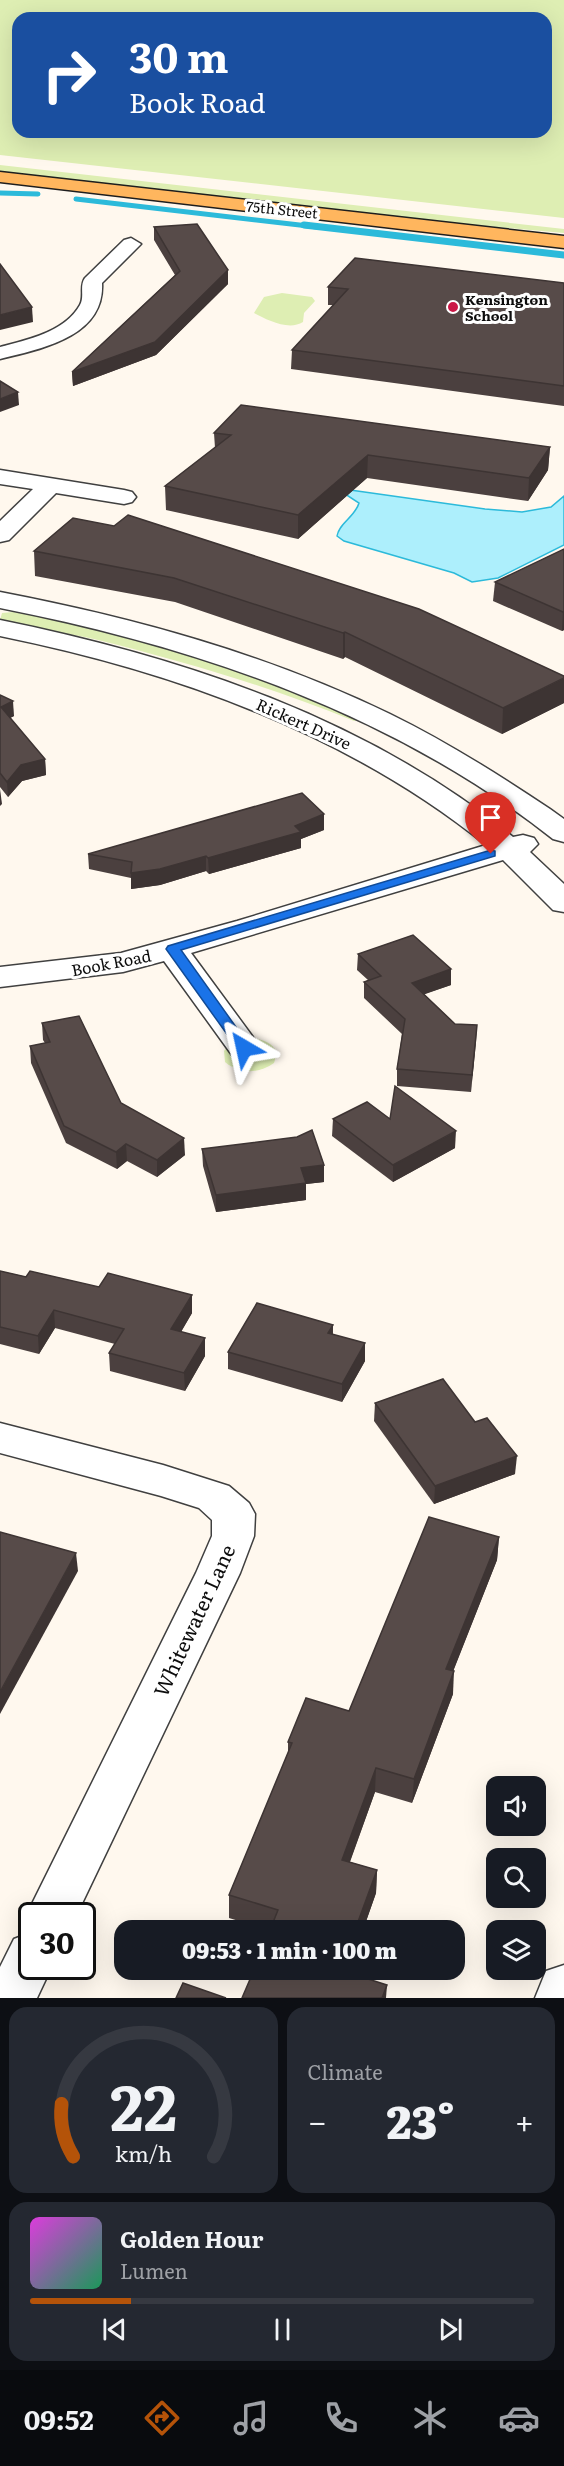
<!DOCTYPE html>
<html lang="en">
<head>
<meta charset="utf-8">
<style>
	:root { --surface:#171b24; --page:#242831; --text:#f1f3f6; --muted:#9ea1a6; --line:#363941; --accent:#b45309 }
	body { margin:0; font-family:Literata,serif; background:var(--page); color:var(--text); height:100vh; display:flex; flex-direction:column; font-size:22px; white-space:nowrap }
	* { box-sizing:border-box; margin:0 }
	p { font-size:20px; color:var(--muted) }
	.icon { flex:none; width:33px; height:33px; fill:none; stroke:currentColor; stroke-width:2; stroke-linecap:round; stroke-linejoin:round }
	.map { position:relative; height:1998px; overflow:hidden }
	.drawer { display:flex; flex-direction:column; gap:9px; padding:9px; background:#0d0f14; flex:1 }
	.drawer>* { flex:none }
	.hud { position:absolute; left:12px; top:12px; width:540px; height:126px; border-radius:18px; box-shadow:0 6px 24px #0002; background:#1a4fa0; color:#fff; overflow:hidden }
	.tools { position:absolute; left:486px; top:1776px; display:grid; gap:12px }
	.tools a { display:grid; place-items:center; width:60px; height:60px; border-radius:12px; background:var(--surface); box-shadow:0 6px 24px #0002; font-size:30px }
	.speed { position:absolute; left:18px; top:1902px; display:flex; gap:12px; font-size:30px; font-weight:700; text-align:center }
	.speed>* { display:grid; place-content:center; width:78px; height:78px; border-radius:50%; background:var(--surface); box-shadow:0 6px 24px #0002; line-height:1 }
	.speed .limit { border:3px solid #111; border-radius:9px; background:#fff; color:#111 }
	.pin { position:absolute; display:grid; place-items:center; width:51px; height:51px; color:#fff; margin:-62px -26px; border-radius:50% 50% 50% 0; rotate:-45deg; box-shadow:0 0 6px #0007 }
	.pin .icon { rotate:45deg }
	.me { position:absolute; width:66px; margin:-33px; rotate:324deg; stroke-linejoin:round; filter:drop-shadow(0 0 4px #0008) }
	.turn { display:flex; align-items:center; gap:21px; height:126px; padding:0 18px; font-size:27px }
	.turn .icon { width:78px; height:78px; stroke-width:2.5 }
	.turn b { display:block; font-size:42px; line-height:51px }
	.big { font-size:45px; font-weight:800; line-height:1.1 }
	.drawer .card { flex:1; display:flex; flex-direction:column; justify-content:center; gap:9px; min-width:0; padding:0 21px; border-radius:18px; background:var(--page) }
	.drawer .dial { align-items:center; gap:0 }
	.dial svg { height:156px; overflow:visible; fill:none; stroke:var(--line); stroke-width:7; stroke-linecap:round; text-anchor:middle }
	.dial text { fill:var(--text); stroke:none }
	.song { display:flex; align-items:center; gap:18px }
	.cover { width:72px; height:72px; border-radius:9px; background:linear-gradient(135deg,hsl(300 70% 55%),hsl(150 70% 35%)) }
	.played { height:6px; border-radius:3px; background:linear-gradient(90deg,var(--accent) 20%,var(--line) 20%) }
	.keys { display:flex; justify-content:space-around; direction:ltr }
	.heat { display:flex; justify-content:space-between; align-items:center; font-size:33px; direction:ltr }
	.drawer .tiles { flex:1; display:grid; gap:9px; grid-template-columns:1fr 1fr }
	.card:last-child { grid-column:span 2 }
	.trip { position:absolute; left:114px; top:1920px; width:351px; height:60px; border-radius:18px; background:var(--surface); box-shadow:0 6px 24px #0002; font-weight:800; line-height:60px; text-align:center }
	.tabs { display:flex; height:96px; justify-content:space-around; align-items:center; background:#090b0e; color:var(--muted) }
	.tabs .icon { width:42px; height:42px }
	.tabs .active { color:var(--accent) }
	.tabs b { font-size:27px; color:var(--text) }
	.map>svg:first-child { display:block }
</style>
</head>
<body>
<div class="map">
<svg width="564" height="1998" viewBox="0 0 564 1998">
	<rect width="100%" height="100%" fill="#fff8ee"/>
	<g fill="#deeeb3" fill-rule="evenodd">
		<path d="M0 0H564V218L0 155ZM18 18H546V132H18Z"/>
		<path d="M0 165 564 229V233L404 219 0 174Z"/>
		<path d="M282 293 312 297 315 301 304 313 303 322C289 331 267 320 254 313L264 297Z"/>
		<path d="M13 612C133 633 247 669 357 720L354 721C271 687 186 662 98 640 66 632 31 630 0 620L2 613Z"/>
		<path d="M252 1038C263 1040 272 1042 277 1053L274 1063C259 1074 239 1074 225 1062L224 1051 228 1046Z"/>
	</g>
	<path fill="#adeffc" stroke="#2cbada" stroke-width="1.5" d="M336 488 485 509 522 512 551 507 564 496V545L498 578 472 582 454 573 344 541 337 536C339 523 355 517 359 503Z"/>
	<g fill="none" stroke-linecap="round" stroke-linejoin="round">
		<g stroke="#2cbada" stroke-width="5">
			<path d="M0 193 38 194"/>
			<path d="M76 199 317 227"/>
		</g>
		<path stroke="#2cbada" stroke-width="7" d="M304 225 564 255"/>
		<g stroke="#404040" stroke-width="3">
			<g id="minor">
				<path d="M131 238 141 244 102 283C105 337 41 349 0 359V347C27 340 65 332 80 305 85 296 79 286 85 278L124 240Z"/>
				<path d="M0 470 124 490 132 492 136 497 132 502 124 504 56 493 9 540 0 542V521L33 489 0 484Z"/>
				<path d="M0 592C135 618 266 654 390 714 445 741 498 774 550 809L564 819V842L553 839C393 713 198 647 0 608Z"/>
				<path d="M0 620C182 657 367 718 513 837L523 835 534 838 538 844 530 852 564 884V912L553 910 503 860 191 953 261 1048 256 1055 244 1058 232 1055 164 961 123 972 0 987V967L121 953 237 921 486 845C347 733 173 671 0 636Z"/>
				<path d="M0 1423 163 1465 229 1486 249 1503 255 1514 254 1536 240 1573 76 1916H32V1928L26 1916 196 1573 212 1536V1520L199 1508 161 1496 0 1453Z"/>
				<path d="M32 1932V1966H52L37 1998H0V1967L14 1939Z"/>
				<path d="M564 1965V1998H535L546 1971Z"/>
			</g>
		</g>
		<g stroke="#1e1e1e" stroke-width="3">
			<path id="major" d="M0 172 564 236V248L0 182Z"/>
		</g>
		<use href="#minor" fill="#fff" fill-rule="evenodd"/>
		<use href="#major" fill="#ffb65e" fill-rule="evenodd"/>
	</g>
	<g fill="#4b403f">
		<path d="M154 227 228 270V284L156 355 73 386 72 372 175 275 154 240Z"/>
		<path d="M564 283V406L291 369 292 350 333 305H328V287Z"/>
		<path d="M214 433 550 447 548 470 528 501 367 478 298 539 166 510 165 486 215 448Z"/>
		<path d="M73 518 564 703 502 734 345 657 343 659 175 602 35 576 34 551Z"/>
		<path d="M564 549V630L562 631 493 601 495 582Z"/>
		<path d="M0 695 14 716 10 718 45 759 46 775 22 781 8 797 0 787Z"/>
		<path d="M324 830 301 839V848L209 874 206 871 160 885 131 889V878L89 869 88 854Z"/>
		<path d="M358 954 451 969V985L424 994 455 1024 477 1025 471 1092 397 1086V1069L402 1034 364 998V982L368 980 357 970Z"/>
		<path d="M42 1023 121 1103 185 1155 157 1177 127 1161 117 1169 66 1143 31 1063 30 1046 45 1043 43 1040Z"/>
		<path d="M333 1119H390L455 1148 393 1182 332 1136Z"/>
		<path d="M202 1149 324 1182 306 1184V1200L216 1212 203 1166Z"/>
		<path d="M0 1271 192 1313 181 1332 205 1356 185 1391 110 1371 109 1353 115 1344 55 1328 39 1354 0 1344Z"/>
		<path d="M333 1325V1334L365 1361 342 1402 228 1369V1352Z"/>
		<path d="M375 1403 515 1474 434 1504 374 1421Z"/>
		<path d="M499 1537 497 1560 453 1671V1694L412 1803 375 1792 350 1862 377 1870 376 1893 363 1930H268L229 1918V1895L288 1753V1742L349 1711Z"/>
	</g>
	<g fill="#3d3433">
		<path d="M228 270V284L156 355 73 386 72 372Z"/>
		<path d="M32 307 33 322 0 330V315Z"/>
		<path d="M18 392 19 405 0 412V399Z"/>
		<path d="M550 447 548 470 528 501 529 478Z"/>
		<path d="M368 455 367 478 298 539V515Z"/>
		<path d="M564 611V630L562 631 563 612Z"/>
		<path d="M345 632V657L343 659V633Z"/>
		<path d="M564 678V703L502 734 503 708Z"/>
		<path d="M13 701 14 716 2 722 1 707Z"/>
		<path d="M45 759 46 775 22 781 8 797 7 782 21 765Z"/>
		<path d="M0 789 2 804 0 806Z"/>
		<path d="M324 814V830L301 839V848L209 874 208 858Z"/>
		<path d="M206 856V871L160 885 131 889V873Z"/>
		<path d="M451 969V985L411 999 412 983Z"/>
		<path d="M477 1025 476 1042 471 1092 472 1075Z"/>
		<path d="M456 1131 455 1148 393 1182V1165Z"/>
		<path d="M184 1138 185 1155 157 1177V1160Z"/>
		<path d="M126 1144 127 1161 117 1169 116 1152Z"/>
		<path d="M324 1165V1182L306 1184V1200L216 1212V1195L301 1168Z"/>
		<path d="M192 1295V1313L172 1347 171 1329Z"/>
		<path d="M54 1310 55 1328 39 1354 38 1336Z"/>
		<path d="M333 1325 332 1342 328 1333Z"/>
		<path d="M205 1338V1356L185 1391 184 1373Z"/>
		<path d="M365 1343V1361L342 1402V1384Z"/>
		<path d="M517 1456 515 1474 434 1504 435 1486Z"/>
		<path d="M499 1537 497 1560 445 1692 446 1669Z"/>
		<path d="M76 1553 78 1571 0 1714V1692Z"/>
		<path d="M454 1671 453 1694 412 1803 414 1779Z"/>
		<path d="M376 1768 375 1792 342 1883V1860Z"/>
		<path d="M377 1870 376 1893 363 1930H355Z"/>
		<path d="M387 1985 386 1998H382Z"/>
	</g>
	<g fill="#574b49" stroke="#3d3433" stroke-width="1.5">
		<path d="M197 224 228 270 155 342 72 372 180 271 154 227Z"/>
		<path d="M355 258 564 283V386L292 350 348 289 328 287Z"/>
		<path d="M0 264 32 307 0 315Z"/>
		<path d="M0 381 18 392 0 399Z"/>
		<path d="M241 405 550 447 529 478 368 455 298 515 165 486 231 435 214 433Z"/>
		<path d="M128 515 419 609 564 676V678L503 708 345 632 343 633 174 578 34 551 73 518 114 526Z"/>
		<path d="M564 549V611L563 612 495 582Z"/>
		<path d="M0 695 13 701 1 707 45 759 21 765 7 782 0 773Z"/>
		<path d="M302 793 324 814 295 826 301 832 208 858 206 856 160 869 131 873 132 862 88 854Z"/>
		<path d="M413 935 451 969 412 983 455 1024 477 1025 472 1075 397 1069 405 1019 364 982 381 976 358 954Z"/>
		<path d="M79 1016 121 1103 184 1138 157 1160 126 1144 116 1152 64 1126 30 1046 50 1042 42 1023Z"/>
		<path d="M395 1086 456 1131 393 1165 333 1119 367 1102 390 1119Z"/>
		<path d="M312 1130 324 1165 301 1168 306 1183 216 1195 202 1149 297 1137Z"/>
		<path d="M0 1271 26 1277 30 1271 99 1287 108 1273 192 1295 171 1329 205 1338 184 1373 109 1353 124 1329 54 1310 38 1336 0 1327Z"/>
		<path d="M257 1303 333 1325 328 1333 365 1343 342 1384 228 1352Z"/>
		<path d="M443 1379 475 1422 487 1418 517 1456 435 1486 375 1403Z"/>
		<path d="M429 1517 499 1537 446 1669 454 1671 414 1779 376 1768 342 1860 377 1870 355 1930H270L278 1910 229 1895 292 1743 288 1742 306 1698 349 1711Z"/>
		<path d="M0 1532 76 1553 0 1692Z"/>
		<path d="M254 1970H340L387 1985 382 1998H242Z"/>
		<path d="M183 1983 226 1998H176Z"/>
	</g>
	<path fill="#1a73e8" stroke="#114b97" stroke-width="1.5" d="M491 850 495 851V856L181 950 251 1048 249 1051H239L166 949 168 946Z"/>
	<circle fill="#cb1846" stroke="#fff" stroke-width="2" cx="453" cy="307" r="6"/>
	<g text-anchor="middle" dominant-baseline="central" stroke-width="6" stroke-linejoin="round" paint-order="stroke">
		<g font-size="14" fill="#0d0d0d" stroke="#fff">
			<text transform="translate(282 209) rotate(6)">75th Street</text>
		</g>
		<g font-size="14" font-weight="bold" fill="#0d0d0d" stroke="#fff" text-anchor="start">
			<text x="465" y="299">Kensington<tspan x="465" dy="16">School</tspan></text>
		</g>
		<g font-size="16" fill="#0d0d0d" stroke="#fff">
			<text transform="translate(304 723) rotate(24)">Rickert Drive</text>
			<text transform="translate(111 962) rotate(-11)">Book Road</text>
		</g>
		<g font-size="20" fill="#0d0d0d" stroke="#fff">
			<text transform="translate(193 1620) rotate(-65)">Whitewater Lane</text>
		</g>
	</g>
</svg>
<div class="tools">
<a><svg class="icon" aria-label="sound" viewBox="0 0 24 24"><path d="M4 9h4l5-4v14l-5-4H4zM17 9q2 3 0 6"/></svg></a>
<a><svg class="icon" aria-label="search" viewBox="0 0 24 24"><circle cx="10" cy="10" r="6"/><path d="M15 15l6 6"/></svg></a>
<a><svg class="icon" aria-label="layers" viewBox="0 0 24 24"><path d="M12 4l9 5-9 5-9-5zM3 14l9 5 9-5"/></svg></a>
</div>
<div class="speed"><div class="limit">30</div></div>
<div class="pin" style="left:491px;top:854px;background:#d93025"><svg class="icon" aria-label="arrive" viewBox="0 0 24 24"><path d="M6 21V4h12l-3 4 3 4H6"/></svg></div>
<svg class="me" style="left:244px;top:1048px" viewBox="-20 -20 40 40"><path d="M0-17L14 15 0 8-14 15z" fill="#1a73e8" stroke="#fff" stroke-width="4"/></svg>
<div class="trip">09:53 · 1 min · 100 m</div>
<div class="hud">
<div class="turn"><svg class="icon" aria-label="right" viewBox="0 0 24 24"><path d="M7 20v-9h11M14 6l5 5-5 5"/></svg><div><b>30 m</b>Book Road</div></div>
</div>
</div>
<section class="drawer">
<div class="tiles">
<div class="card dial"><svg viewBox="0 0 100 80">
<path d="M14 69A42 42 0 1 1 86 69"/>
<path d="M14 69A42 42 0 0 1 8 42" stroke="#b45309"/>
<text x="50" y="56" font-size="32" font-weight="700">22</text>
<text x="50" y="72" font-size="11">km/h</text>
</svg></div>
<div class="card"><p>Climate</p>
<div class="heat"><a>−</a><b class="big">23°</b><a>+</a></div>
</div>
<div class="card">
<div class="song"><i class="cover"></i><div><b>Golden Hour</b><p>Lumen</p></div></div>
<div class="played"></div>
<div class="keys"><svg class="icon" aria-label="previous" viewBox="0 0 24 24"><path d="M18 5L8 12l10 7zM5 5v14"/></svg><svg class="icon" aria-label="pause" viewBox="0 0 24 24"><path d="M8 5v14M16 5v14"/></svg><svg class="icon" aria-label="next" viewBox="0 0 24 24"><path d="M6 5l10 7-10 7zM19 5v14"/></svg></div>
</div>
</div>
</section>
<nav class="tabs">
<b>09:52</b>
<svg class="icon active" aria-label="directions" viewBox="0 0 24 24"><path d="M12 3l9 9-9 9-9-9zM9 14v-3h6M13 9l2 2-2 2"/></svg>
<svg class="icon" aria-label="music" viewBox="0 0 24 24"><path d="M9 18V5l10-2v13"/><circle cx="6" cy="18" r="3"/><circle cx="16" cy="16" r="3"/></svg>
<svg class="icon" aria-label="phone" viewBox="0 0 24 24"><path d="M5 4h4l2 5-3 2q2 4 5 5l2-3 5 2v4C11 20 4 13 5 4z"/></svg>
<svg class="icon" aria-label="climate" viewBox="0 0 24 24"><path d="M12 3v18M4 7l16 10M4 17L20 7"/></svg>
<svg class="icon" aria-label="car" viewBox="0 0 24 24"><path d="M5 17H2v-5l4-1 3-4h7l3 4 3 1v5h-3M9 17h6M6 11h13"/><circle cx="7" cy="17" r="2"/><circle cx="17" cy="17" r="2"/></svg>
</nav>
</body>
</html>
